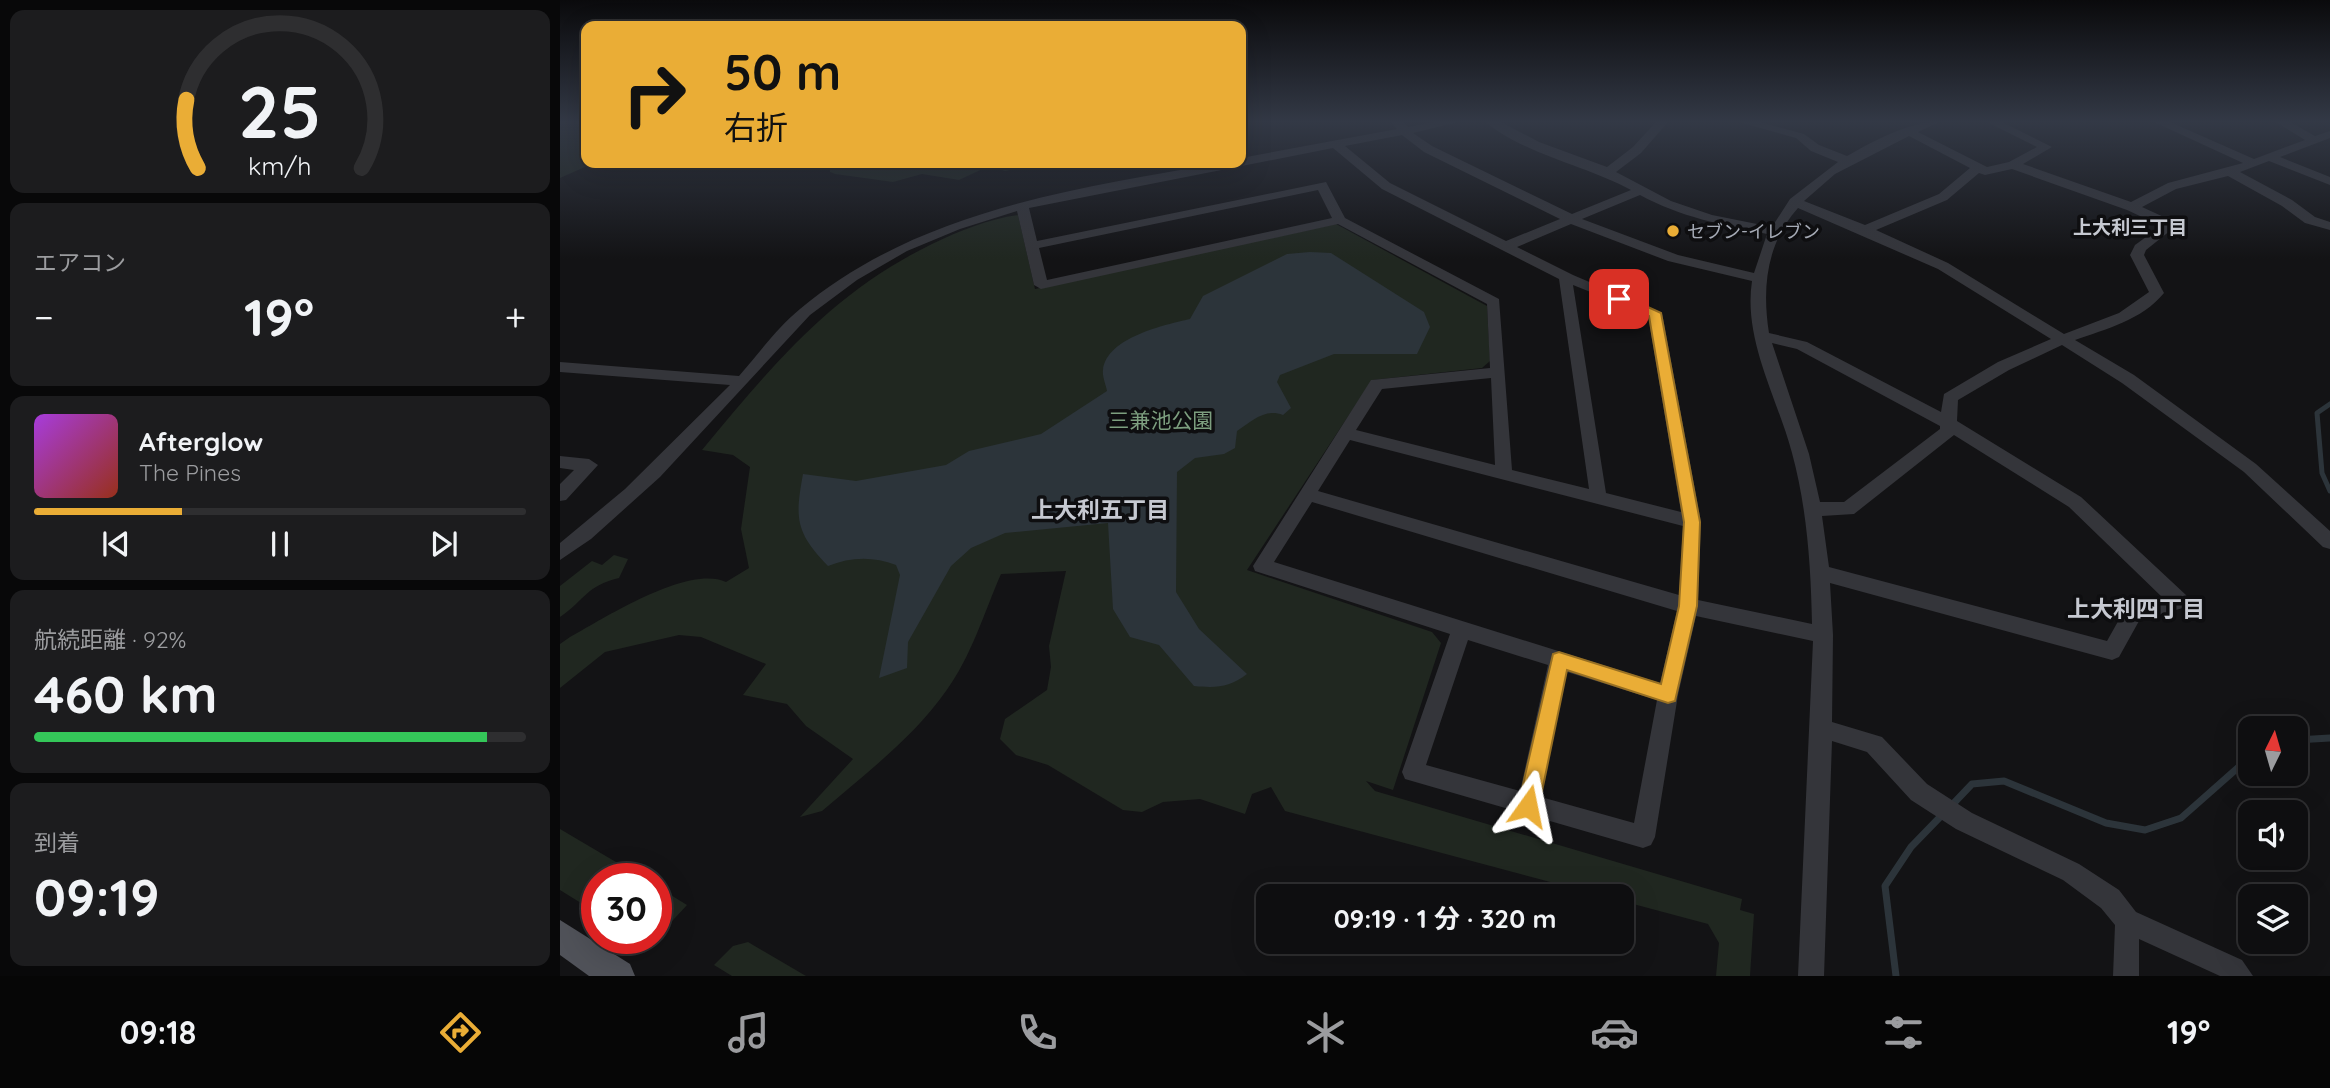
<!DOCTYPE html>
<html lang="ja">
<head>
<meta charset="utf-8">
<style>
	:root { --surface:#0e0e10; --page:#1c1c1e; --text:#f1f3f6; --muted:#9b9c9f; --line:#2e2e30; --accent:#eaad36 }
	body { margin:0; font-family:Quicksand,"Noto Sans JP",sans-serif; background:var(--page); color:var(--text); height:100vh; display:flex; flex-direction:column; font-size:26px; white-space:nowrap }
	* { box-sizing:border-box; margin:0 }
	p { font-size:23px; color:var(--muted) }
	.icon { flex:none; width:38px; height:38px; fill:none; stroke:currentColor; stroke-width:2; stroke-linecap:round; stroke-linejoin:round }
	.map { position:relative; flex:1; overflow:hidden }
	.panel { display:flex; flex-direction:column; gap:10px; padding:10px; background:#080809; width:560px }
	.panel>* { flex:none }
	.top-card { position:absolute; left:21px; top:21px; width:665px; height:147px; border-radius:14px; box-shadow:0 7px 28px #0002,0 0 0 2px var(--line); background:#eaad36; color:#111; overflow:hidden }
	.needle { width:46px; rotate:5deg }
	.controls { position:absolute; left:1678px; top:716px; display:grid; gap:14px }
	.controls a { display:grid; place-items:center; width:70px; height:70px; border-radius:14px; background:var(--surface); box-shadow:0 7px 28px #0002,0 0 0 2px var(--line); font-size:35px }
	.speed { position:absolute; left:21px; top:863px; display:flex; gap:14px; font-size:35px; font-weight:700; text-align:center }
	.speed>* { display:grid; place-content:center; width:91px; height:91px; border-radius:50%; background:var(--surface); box-shadow:0 7px 28px #0002,0 0 0 2px var(--line); line-height:1 }
	.speed .limit { border:10px solid #d22; background:#fff; color:#111 }
	.pin { position:absolute; display:grid; place-items:center; width:60px; height:60px; color:#fff; margin:-30px; border-radius:14px; box-shadow:0 4px 10px #0006 }
	.me { position:absolute; width:77px; margin:-38px; rotate:12deg; stroke-linejoin:round; filter:drop-shadow(0 0 5px #0008) }
	.turn { display:flex; align-items:center; gap:24px; height:147px; padding:0 28px; font-size:32px }
	.turn .icon { width:91px; height:91px; stroke-width:2.5 }
	.turn b { display:block; font-size:49px; line-height:60px }
	.big { font-size:52px; font-weight:700; line-height:1.1 }
	.panel .widget { flex:1; display:flex; flex-direction:column; justify-content:center; gap:10px; min-width:0; padding:0 24px; border-radius:14px; background:var(--page) }
	.panel .dial { align-items:center; gap:0 }
	.dial svg { height:182px; overflow:visible; fill:none; stroke:var(--line); stroke-width:7; stroke-linecap:round; text-anchor:middle }
	.dial text { fill:var(--text); stroke:none }
	.song { display:flex; align-items:center; gap:21px }
	.cover { width:84px; height:84px; border-radius:10px; background:linear-gradient(135deg,hsl(280 70% 55%),hsl(10 70% 35%)) }
	.played { height:7px; border-radius:4px; background:linear-gradient(90deg,var(--accent) 30%,var(--line) 30%) }
	.keys { display:flex; justify-content:space-around; direction:ltr }
	.heat { display:flex; justify-content:space-between; align-items:center; font-size:38px; direction:ltr }
	.charge { height:10px; border-radius:5px; background:linear-gradient(90deg,#34c759 92%,var(--line) 0) }
	.trip { position:absolute; left:696px; top:884px; width:378px; height:70px; border-radius:14px; background:var(--surface); box-shadow:0 7px 28px #0002,0 0 0 2px var(--line); font-weight:700; line-height:70px; text-align:center }
	.tabs { display:flex; height:112px; justify-content:space-around; align-items:center; background:#060606; color:var(--muted) }
	.tabs .icon { width:49px; height:49px }
	.tabs .selected { color:var(--accent) }
	.tabs b { font-size:32px; color:var(--text) }
	main { display:flex; flex:1; min-height:0 }
	.map>svg:first-child { display:block }
</style>
</head>
<body>
<main>
<section class="panel">
<div class="widget dial"><svg viewBox="0 0 100 80">
<path d="M14 69A42 42 0 1 1 86 69"/>
<path d="M14 69A42 42 0 0 1 9 39" stroke="#eaad36"/>
<text x="50" y="56" font-size="32" font-weight="700">25</text>
<text x="50" y="72" font-size="11">km/h</text>
</svg></div>
<div class="widget"><p>エアコン</p>
<div class="heat"><a>−</a><b class="big">19°</b><a>+</a></div>
</div>
<div class="widget">
<div class="song"><i class="cover"></i><div><b>Afterglow</b><p>The Pines</p></div></div>
<div class="played"></div>
<div class="keys"><svg class="icon" aria-label="previous" viewBox="0 0 24 24"><path d="M18 5L8 12l10 7zM5 5v14"/></svg><svg class="icon" aria-label="pause" viewBox="0 0 24 24"><path d="M8 5v14M16 5v14"/></svg><svg class="icon" aria-label="next" viewBox="0 0 24 24"><path d="M6 5l10 7-10 7zM19 5v14"/></svg></div>
</div>
<div class="widget"><p>航続距離 · 92%</p><b class="big">460 km</b><div class="charge"></div></div>
<div class="widget"><p>到着</p><b class="big">09:19</b></div>
</section>
<div class="map">
<svg width="1770" height="976" viewBox="0 0 1770 976">
	<rect width="100%" height="100%" fill="#131315"/>
	<g fill="#202720">
		<path d="M0 122H26V163H34L0 178Z"/>
		<path d="M270 163H482L445 171 429 166 399 180 362 174 333 182 275 174 270 172Z"/>
		<path d="M458 215 475 289 776 224 927 306 930 361 922 368 812 380 687 570 872 632 881 643 833 790 806 781 815 791 1182 899 1180 910 1194 914 1190 976H1156L1159 943 1148 924 1062 901V896H1043L725 811 711 787 692 794 685 814 640 799 603 802 582 812 563 810 488 765 456 755 440 739 445 719 487 690 491 667 489 646 506 571 441 574C424 613 411 657 386 691 353 738 305 774 262 811L240 817 293 759 246 726 227 704 183 695 206 664 141 637 119 635 45 652 0 688V644L10 637C44 618 129 564 166 582L189 568 181 529 190 467 173 455 142 450C212 366 271 293 372 244 399 231 428 219 458 215Z"/>
		<path d="M54 555 68 559 59 578C26 586 26 599 0 617V586L32 561 42 565Z"/>
		<path d="M0 829 83 878H37V913L0 890Z"/>
		<path d="M96 886 127 905 89 946 76 938H96Z"/>
		<path d="M188 942 246 976H172L154 965 173 946Z"/>
	</g>
	<path fill="#2c343a" d="M750 252 771 253 864 312 870 327 857 354H774L720 375 717 382 731 408 723 415C705 408 692 421 677 431L675 448 664 454 635 458 617 472 616 592 639 629 687 674C669 688 655 688 634 686L599 645 570 637 553 609 548 523 445 533 411 548 391 566 348 642 347 668 319 678 340 575 336 565C313 556 290 557 268 566 235 532 235 518 243 474L296 481 386 465 409 451 481 434 547 391C546 385 542 376 543 370 547 337 605 325 630 319L643 296 727 254Z"/>
	<g fill="none" stroke-linecap="round" stroke-linejoin="round">
		<path stroke="#2c343a" stroke-width="5" d="M1770 404 1757 413 1762 473 1770 491"/>
		<g stroke="#2c343a" stroke-width="7">
			<path d="M1736 740 1770 738"/>
			<path d="M1392 805 1412 784 1444 781 1546 823 1585 830 1621 818 1690 757"/>
			<path d="M1336 976 1325 886 1351 847 1382 815"/>
		</g>
		<g fill="#34353a" fill-rule="evenodd">
			<path d="M831 122H843L848 127 874 122H898L853 133 872 146 1012 214 1071 190C1029 167 959 152 926 122H941L979 142 1047 167 1073 147 1096 122H1108L1081 153 1056 172 1111 201 1152 215 1212 227 1230 199 1278 162 1251 151 1236 138 1179 122H1199L1244 134 1259 145 1287 156C1314 141 1347 122 1379 122L1358 132 1427 167 1449 162 1477 147 1427 122H1442L1492 147 1463 164 1571 202 1608 183 1683 163 1594 122H1610L1694 159 1745 140 1716 122H1730L1755 136 1770 131V138L1720 157 1770 177V185L1709 161 1680 172 1732 200 1755 217 1770 222V230L1745 223 1722 206 1668 176 1616 189 1582 207 1606 218 1611 230 1586 250 1584 255 1604 293C1582 320 1546 329 1515 340L1574 375 1696 464 1770 531V549L1763 547 1684 472 1562 383 1502 345 1449 370 1398 400 1397 421 1521 497 1626 595 1629 601 1626 607 1579 621 1559 657 1552 660 1270 583 1273 635 1272 722 1322 737 1367 784 1412 813 1519 864 1559 890 1576 912 1682 960 1693 976H1660L1579 939V976H1553L1555 925 1541 908 1503 880 1396 829 1351 800 1307 752 1272 741 1264 976H1238L1253 641 1136 616 1118 695 1095 837 1091 845 1083 848 845 779 842 772 890 634 695 571 693 566 811 380 930 368 927 304 778 224 481 289 474 285 457 211 400 229 347 251 297 280 250 315 100 477 31 539 0 560V543L65 489 170 385 0 372V362L179 376C199 353 217 328 240 309 359 210 513 189 660 163H681V158L837 129ZM842 135 864 152 1000 219 946 241 830 183 785 146ZM1349 136 1410 168 1379 194 1305 225 1244 201 1275 174ZM773 148 822 189 999 279 1029 489 952 470 939 299 785 218 766 182 477 241 469 208ZM1452 169 1567 210 1595 223 1597 229 1575 245 1570 255 1589 292 1559 313 1504 334 1388 263 1316 230 1387 200 1419 173 1425 175ZM758 190 772 218 487 280 479 248ZM1080 195C1120 217 1163 225 1207 234L1194 273 1118 255 1022 219ZM1238 208 1378 269 1491 339 1438 362 1384 394 1381 412 1247 342 1209 333C1202 288 1206 244 1238 208ZM1011 224 1108 261 1192 281C1183 340 1217 397 1232 453 1247 508 1251 567 1252 624L1138 600 1141 522 1102 313 1013 275 957 247ZM1013 285 1088 315 1121 512 1046 493ZM1212 343 1237 349 1380 426V429L1284 502H1260L1249 454ZM931 378 935 465 796 430 822 389ZM1394 435 1509 507 1603 598 1565 609 1547 641 1269 567 1262 516 1294 514ZM790 440 1123 526 1119 595 758 491ZM752 502 1117 611 1100 683 714 562ZM908 640 988 665 960 791 866 765ZM1007 672 1097 700 1074 823 981 797Z"/>
			<path d="M0 456 29 459 38 465 6 500 0 501V484L14 470 0 468Z"/>
		</g>
		<path fill="#505259" fill-rule="evenodd" d="M0 920 70 964 75 976H29L0 955Z"/>
	</g>
	<linearGradient id="sky" x2="0" y2="1"><stop stop-color="#0a0a0c"/><stop offset="0.47" stop-color="#333946"/><stop offset="1" stop-color="#333946" stop-opacity="0"/></linearGradient>
	<rect width="1770" height="259" fill="url(#sky)"/>
	<path fill="#eaad36" stroke="#987023" stroke-width="2" d="M1054 296H1064L1101 313 1140 522 1137 606 1115 701 1108 703 1007 670 979 806 976 812 968 815 961 812 958 806 993 654 999 652 1101 684 1119 606 1124 522 1089 316 1054 302Z"/>
	<circle fill="#eaad36" stroke="#0e0e10" stroke-width="2.5" cx="1113" cy="231" r="7"/>
	<g text-anchor="middle" dominant-baseline="central" stroke-width="7" stroke-linejoin="round" paint-order="stroke">
		<g font-size="18" fill="#a5aab5" stroke="#0e0e10" text-anchor="start">
			<text x="1127" y="231">セブン-イレブン</text>
		</g>
		<g font-size="19" font-weight="bold" fill="#c6c9d1" stroke="#0e0e10">
			<text x="1570" y="227">上大利三丁目</text>
		</g>
		<g font-size="21" fill="#7d9f7f" stroke="#0e0e10">
			<text x="601" y="420">三兼池公園</text>
		</g>
		<g font-size="23" font-weight="bold" fill="#c6c9d1" stroke="#0e0e10">
			<text x="540" y="509">上大利五丁目</text>
			<text x="1576" y="608">上大利四丁目</text>
		</g>
	</g>
</svg>
<div class="controls">
<a><svg class="needle" viewBox="-14 -14 28 28"><path d="M0-13l5 13h-10z" fill="#e53935"/><path d="M0 13l5-13h-10z" fill="#9b9c9f"/></svg></a>
<a><svg class="icon" aria-label="sound" viewBox="0 0 24 24"><path d="M4 9h4l5-4v14l-5-4H4zM17 9q2 3 0 6"/></svg></a>
<a><svg class="icon" aria-label="layers" viewBox="0 0 24 24"><path d="M12 4l9 5-9 5-9-5zM3 14l9 5 9-5"/></svg></a>
</div>
<div class="speed"><div class="limit">30</div></div>
<div class="pin" style="left:1059px;top:299px;background:#d93025"><svg class="icon" aria-label="arrive" viewBox="0 0 24 24"><path d="M6 21V4h12l-3 4 3 4H6"/></svg></div>
<svg class="me" style="left:968px;top:806px" viewBox="-20 -20 40 40"><path d="M0-17L14 15 0 8-14 15z" fill="#eaad36" stroke="#fff" stroke-width="4"/></svg>
<div class="trip">09:19 · 1 分 · 320 m</div>
<div class="top-card">
<div class="turn"><svg class="icon" aria-label="right" viewBox="0 0 24 24"><path d="M7 20v-9h11M14 6l5 5-5 5"/></svg><div><b>50 m</b>右折</div></div>
</div>
</div>
</main>
<nav class="tabs">
<b>09:18</b>
<svg class="icon selected" aria-label="directions" viewBox="0 0 24 24"><path d="M12 3l9 9-9 9-9-9zM9 14v-3h6M13 9l2 2-2 2"/></svg>
<svg class="icon" aria-label="music" viewBox="0 0 24 24"><path d="M9 18V5l10-2v13"/><circle cx="6" cy="18" r="3"/><circle cx="16" cy="16" r="3"/></svg>
<svg class="icon" aria-label="phone" viewBox="0 0 24 24"><path d="M5 4h4l2 5-3 2q2 4 5 5l2-3 5 2v4C11 20 4 13 5 4z"/></svg>
<svg class="icon" aria-label="climate" viewBox="0 0 24 24"><path d="M12 3v18M4 7l16 10M4 17L20 7"/></svg>
<svg class="icon" aria-label="car" viewBox="0 0 24 24"><path d="M5 17H2v-5l4-1 3-4h7l3 4 3 1v5h-3M9 17h6M6 11h13"/><circle cx="7" cy="17" r="2"/><circle cx="17" cy="17" r="2"/></svg>
<svg class="icon" aria-label="filters" viewBox="0 0 24 24"><path d="M4 7h16M4 17h16"/><circle cx="9" cy="7" r="2"/><circle cx="15" cy="17" r="2"/></svg>
<b>19°</b>
</nav>
</body>
</html>
